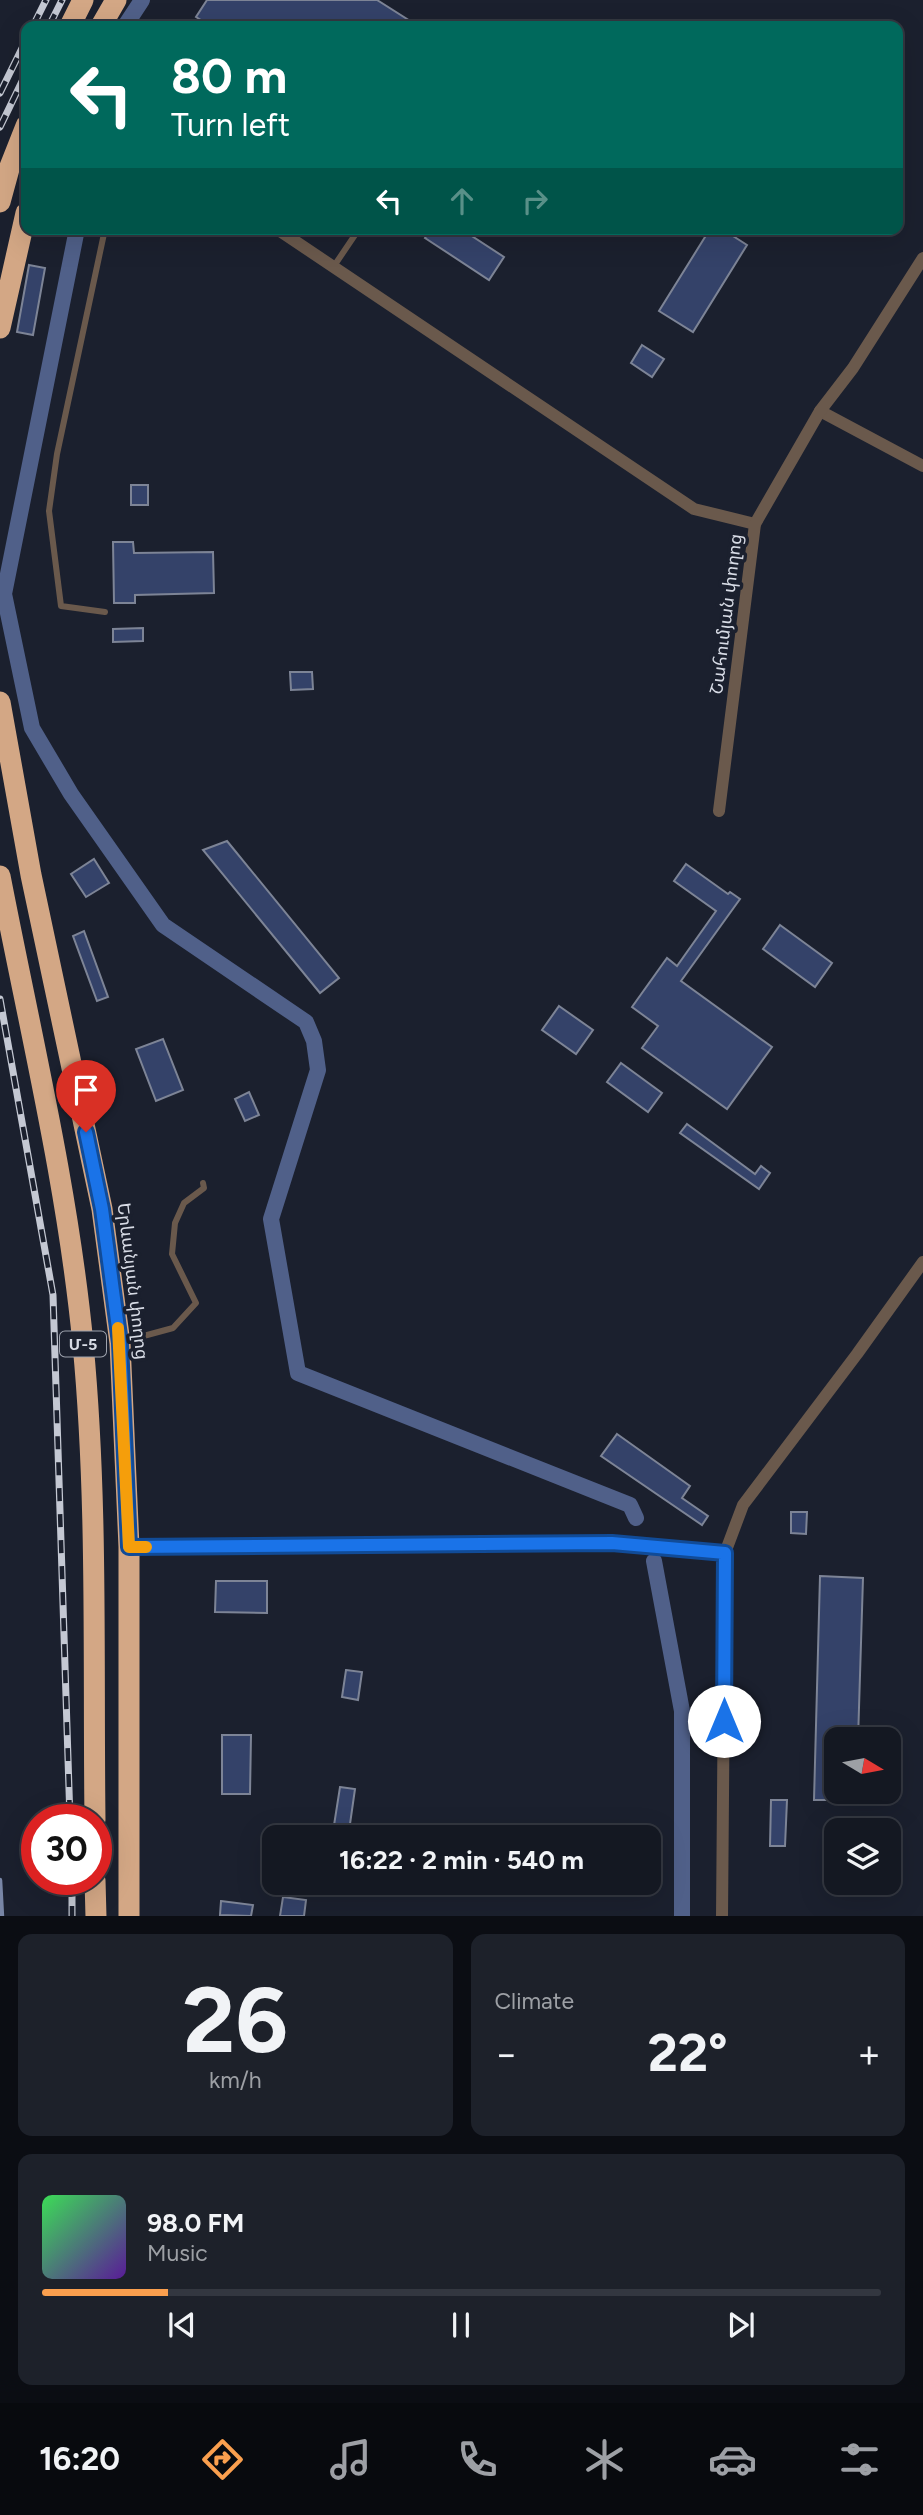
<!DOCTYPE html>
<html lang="en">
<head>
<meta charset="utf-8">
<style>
	:root { --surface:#141822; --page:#1d212a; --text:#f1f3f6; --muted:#9da0a5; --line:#333740; --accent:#fa9f4e }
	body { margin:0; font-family:Figtree,"Noto Sans Armenian",sans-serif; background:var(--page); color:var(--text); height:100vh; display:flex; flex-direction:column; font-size:26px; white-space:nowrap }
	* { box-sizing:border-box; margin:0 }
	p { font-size:23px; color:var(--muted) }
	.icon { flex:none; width:38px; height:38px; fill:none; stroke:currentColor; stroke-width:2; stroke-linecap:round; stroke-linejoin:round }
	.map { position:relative; height:1916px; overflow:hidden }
	.panel { display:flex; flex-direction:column; gap:18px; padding:18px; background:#0b0d13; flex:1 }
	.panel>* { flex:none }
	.top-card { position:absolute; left:21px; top:21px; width:882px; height:214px; border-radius:14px; box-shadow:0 7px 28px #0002,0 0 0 2px var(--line); background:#00695c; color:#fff; overflow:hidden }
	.needle { width:46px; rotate:100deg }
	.fabs { position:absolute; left:824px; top:1727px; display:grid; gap:14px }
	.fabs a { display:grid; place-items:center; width:77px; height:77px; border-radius:14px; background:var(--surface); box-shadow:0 7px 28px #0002,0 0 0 2px var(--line); font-size:35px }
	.speed { position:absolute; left:21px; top:1804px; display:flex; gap:14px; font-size:35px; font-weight:700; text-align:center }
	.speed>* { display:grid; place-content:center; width:91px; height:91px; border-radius:50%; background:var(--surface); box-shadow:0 7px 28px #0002,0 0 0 2px var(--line); line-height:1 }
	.speed .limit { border:10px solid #d22; background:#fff; color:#111 }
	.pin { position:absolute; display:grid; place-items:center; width:60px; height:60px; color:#fff; margin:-72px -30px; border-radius:50% 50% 50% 0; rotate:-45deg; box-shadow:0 0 7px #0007 }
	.pin .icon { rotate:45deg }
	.me { position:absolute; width:77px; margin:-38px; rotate:0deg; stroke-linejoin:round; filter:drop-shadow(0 0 5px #0008) }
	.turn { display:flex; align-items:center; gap:24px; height:147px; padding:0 35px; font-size:32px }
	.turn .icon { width:91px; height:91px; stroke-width:2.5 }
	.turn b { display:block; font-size:49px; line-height:60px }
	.lanes { display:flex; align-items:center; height:66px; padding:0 35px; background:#0003; justify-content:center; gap:35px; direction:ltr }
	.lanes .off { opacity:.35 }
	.big { font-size:52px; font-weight:700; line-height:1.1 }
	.panel .tile { flex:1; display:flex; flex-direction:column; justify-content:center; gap:10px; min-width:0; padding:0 24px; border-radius:14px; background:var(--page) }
	.panel .dial { align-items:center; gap:0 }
	.dial b { font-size:91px; line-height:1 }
	.song { display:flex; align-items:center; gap:21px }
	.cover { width:84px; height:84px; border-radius:10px; background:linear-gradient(135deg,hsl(130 70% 55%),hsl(270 70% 35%)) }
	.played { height:7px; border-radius:4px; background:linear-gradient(90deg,var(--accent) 15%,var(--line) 15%) }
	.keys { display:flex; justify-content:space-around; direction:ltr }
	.heat { display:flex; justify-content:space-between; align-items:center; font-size:38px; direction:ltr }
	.panel .tiles { flex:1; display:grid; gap:18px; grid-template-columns:1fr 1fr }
	.tile:last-child { grid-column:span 2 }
	.trip { position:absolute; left:262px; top:1825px; width:399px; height:70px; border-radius:14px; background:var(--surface); box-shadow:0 7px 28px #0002,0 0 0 2px var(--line); font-weight:700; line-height:70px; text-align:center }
	.tabs { display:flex; height:112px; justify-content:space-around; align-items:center; background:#080a0e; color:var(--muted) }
	.tabs .icon { width:49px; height:49px }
	.tabs .selected { color:var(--accent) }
	.tabs b { font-size:32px; color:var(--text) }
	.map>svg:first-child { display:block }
</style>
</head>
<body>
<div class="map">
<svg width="923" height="1917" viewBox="0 0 923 1917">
	<rect width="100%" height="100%" fill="#1b202e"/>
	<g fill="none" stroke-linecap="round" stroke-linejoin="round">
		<path stroke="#7885a5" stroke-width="4.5" d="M0 1880 2 1917"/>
		<g stroke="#506089" stroke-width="16">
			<path d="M125 26 142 0"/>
			<path d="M77 229 4 594 32 728 71 794 163 925 306 1022 314 1041 318 1070 271 1219 298 1373 630 1505 636 1518"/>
			<path d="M654 1561 682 1711V1917"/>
		</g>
	</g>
	<g fill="#344269" stroke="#7d8496" stroke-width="2">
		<path d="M207 0H377L418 26H211L196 17Z"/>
		<path d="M431 229H461L504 257 489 280 425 238Z"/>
		<path d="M710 229H722L747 245 693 332 659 311Z"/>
		<path d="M29 265 45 268 33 335 17 332Z"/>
		<path d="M642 345 664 359 652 377 631 363Z"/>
		<rect x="131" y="485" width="17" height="20"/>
		<path d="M113 542H133L134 553 213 552 214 593 135 595V603H114Z"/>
		<path d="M143 628V641L113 642V629Z"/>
		<path d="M290 672H312L313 689 291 690Z"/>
		<path d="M227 841 339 978 320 993 203 850Z"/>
		<path d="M94 859 109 883 86 897 71 874Z"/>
		<path d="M686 864 728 894 730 892 740 899 681 981 772 1047 727 1109 642 1048 658 1026 632 1007 667 958 677 966 716 911 674 881Z"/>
		<path d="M780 925 832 963 815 987 763 949Z"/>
		<path d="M84 931 108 997 97 1001 73 936Z"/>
		<path d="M559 1006 593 1030 576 1054 542 1030Z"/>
		<path d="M163 1039 183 1090 156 1101 136 1049Z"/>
		<path d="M621 1063 662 1093 648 1112 607 1082Z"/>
		<path d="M249 1092 259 1115 245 1121 235 1099Z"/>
		<path d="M687 1124 755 1174 761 1166 770 1173 759 1189 680 1133Z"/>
		<path d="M617 1434 690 1486 682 1498 708 1516 702 1525 601 1456Z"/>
		<path d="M791 1512H807L806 1534 791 1533Z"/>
		<path d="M820 1576 863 1578 858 1740H836V1800H814Z"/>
		<path d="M216 1581H267V1613L215 1612Z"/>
		<path d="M346 1670 362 1672 358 1700 342 1697Z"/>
		<path d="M222 1735H251L250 1794H222Z"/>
		<path d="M340 1787 355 1789 348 1838H332Z"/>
		<path d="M771 1800H787L785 1846H770Z"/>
		<path d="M283 1897 306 1900 304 1916H280Z"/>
		<path d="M221 1901 253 1905 251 1916 220 1915Z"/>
	</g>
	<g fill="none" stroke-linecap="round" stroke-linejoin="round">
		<g stroke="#6a594c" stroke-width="6">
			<path d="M105 229 57 454 49 511 61 606 105 612"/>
			<path d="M334 266 359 229"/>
			<path d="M125 1341 173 1328 196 1303 172 1254 175 1223 184 1203 204 1188 203 1183"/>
		</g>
		<g stroke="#6a594c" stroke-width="12">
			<path d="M277 229 694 509 755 524"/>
			<path d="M820 411 923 466"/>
			<path d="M719 811 755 524 820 411 853 368 923 258"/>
			<path d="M129 1547 612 1543 725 1553 722 1917"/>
			<path d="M725 1553 743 1505 857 1354 923 1262"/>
		</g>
		<g stroke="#d3a785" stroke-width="21">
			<path d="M70 26 83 0"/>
			<path d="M101 26 116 0"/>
			<path d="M0 202 9 169 26 126"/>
			<path d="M0 328 26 213"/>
			<path d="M0 702 31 875 102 1209 120 1343 129 1547V1917"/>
			<path d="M0 876C30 1031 68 1187 83 1344 98 1502 93 1662 95 1820"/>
			<path d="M95 1880 96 1917"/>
		</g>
		<g stroke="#c4c8d3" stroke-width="7">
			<g id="rail">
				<path d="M33 26 46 0"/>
				<path d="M49 26 62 0"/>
				<path d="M0 93 26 40"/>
				<path d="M0 127 26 73"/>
				<path d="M0 999 53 1295 70 1820"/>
				<path d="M72 1880V1917"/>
			</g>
		</g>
		<use href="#rail" stroke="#1b202e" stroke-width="4.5" stroke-dasharray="13" stroke-linecap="butt"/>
	</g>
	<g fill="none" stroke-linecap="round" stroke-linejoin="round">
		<g stroke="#114b97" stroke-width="18">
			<path id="route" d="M86 1132 102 1209 120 1343 129 1547 612 1543 725 1553 724 1721"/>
		</g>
		<use href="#route" stroke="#1a73e8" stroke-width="12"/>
		<path stroke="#f59e0b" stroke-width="12" d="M118 1328 129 1547H146"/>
	</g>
	<g text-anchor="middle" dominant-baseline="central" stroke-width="7" stroke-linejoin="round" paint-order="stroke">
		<rect fill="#1b202e" stroke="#9fa3ae" stroke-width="2" x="60" y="1331.5" width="46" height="25" rx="5"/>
		<g font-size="16" font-weight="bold" fill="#d7dbe5">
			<text x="83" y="1344">Մ-5</text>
		</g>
		<g font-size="18" fill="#d7dbe5" stroke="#1b202e">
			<text transform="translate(726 614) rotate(-83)">Շահումյան փողոց</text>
			<text transform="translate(133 1281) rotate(83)">Երևանյան փողոց</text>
		</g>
	</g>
</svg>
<div class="fabs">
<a><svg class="needle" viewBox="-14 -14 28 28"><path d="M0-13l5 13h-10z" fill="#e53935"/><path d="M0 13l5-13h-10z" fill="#9da0a5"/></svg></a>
<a><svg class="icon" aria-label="layers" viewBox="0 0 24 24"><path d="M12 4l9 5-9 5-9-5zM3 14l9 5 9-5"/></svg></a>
</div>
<div class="speed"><div class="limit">30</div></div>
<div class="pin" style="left:86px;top:1132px;background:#d93025"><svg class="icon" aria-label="arrive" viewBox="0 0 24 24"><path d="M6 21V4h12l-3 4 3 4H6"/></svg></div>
<svg class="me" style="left:724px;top:1721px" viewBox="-20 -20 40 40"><circle r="19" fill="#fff"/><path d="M0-13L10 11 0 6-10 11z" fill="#1a73e8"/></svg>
<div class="trip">16:22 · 2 min · 540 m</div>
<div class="top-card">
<div class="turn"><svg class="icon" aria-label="left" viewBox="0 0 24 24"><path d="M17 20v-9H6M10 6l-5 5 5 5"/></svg><div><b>80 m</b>Turn left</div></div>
<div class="lanes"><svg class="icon" aria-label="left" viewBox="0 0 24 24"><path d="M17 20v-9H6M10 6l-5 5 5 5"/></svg><svg class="icon off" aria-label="ahead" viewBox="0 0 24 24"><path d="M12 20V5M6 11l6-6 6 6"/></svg><svg class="icon off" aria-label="right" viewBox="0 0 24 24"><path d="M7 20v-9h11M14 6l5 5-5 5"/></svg></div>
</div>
</div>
<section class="panel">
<div class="tiles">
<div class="tile dial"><b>26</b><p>km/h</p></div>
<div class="tile"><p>Climate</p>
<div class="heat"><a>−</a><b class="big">22°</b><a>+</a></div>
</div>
<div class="tile">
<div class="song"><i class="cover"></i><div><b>98.0 FM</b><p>Music</p></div></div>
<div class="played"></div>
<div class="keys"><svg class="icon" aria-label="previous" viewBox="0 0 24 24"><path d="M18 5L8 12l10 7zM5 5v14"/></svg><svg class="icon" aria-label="pause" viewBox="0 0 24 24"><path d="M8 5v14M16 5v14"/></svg><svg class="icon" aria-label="next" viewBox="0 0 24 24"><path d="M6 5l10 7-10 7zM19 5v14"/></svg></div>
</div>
</div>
</section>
<nav class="tabs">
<b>16:20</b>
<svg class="icon selected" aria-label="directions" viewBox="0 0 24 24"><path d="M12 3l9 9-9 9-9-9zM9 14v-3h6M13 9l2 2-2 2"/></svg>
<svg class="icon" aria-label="music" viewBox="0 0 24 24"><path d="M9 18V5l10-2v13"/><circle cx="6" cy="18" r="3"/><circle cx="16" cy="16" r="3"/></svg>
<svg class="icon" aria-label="phone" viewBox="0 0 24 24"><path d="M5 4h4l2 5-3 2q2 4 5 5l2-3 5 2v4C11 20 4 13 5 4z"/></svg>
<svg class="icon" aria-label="climate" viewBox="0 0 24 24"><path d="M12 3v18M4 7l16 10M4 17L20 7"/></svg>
<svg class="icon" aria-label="car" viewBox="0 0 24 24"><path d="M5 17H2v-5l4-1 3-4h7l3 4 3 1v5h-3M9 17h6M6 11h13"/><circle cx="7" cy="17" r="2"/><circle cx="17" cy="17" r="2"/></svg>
<svg class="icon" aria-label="filters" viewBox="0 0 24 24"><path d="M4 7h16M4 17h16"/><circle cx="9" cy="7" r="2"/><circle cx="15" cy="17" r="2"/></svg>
</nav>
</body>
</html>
